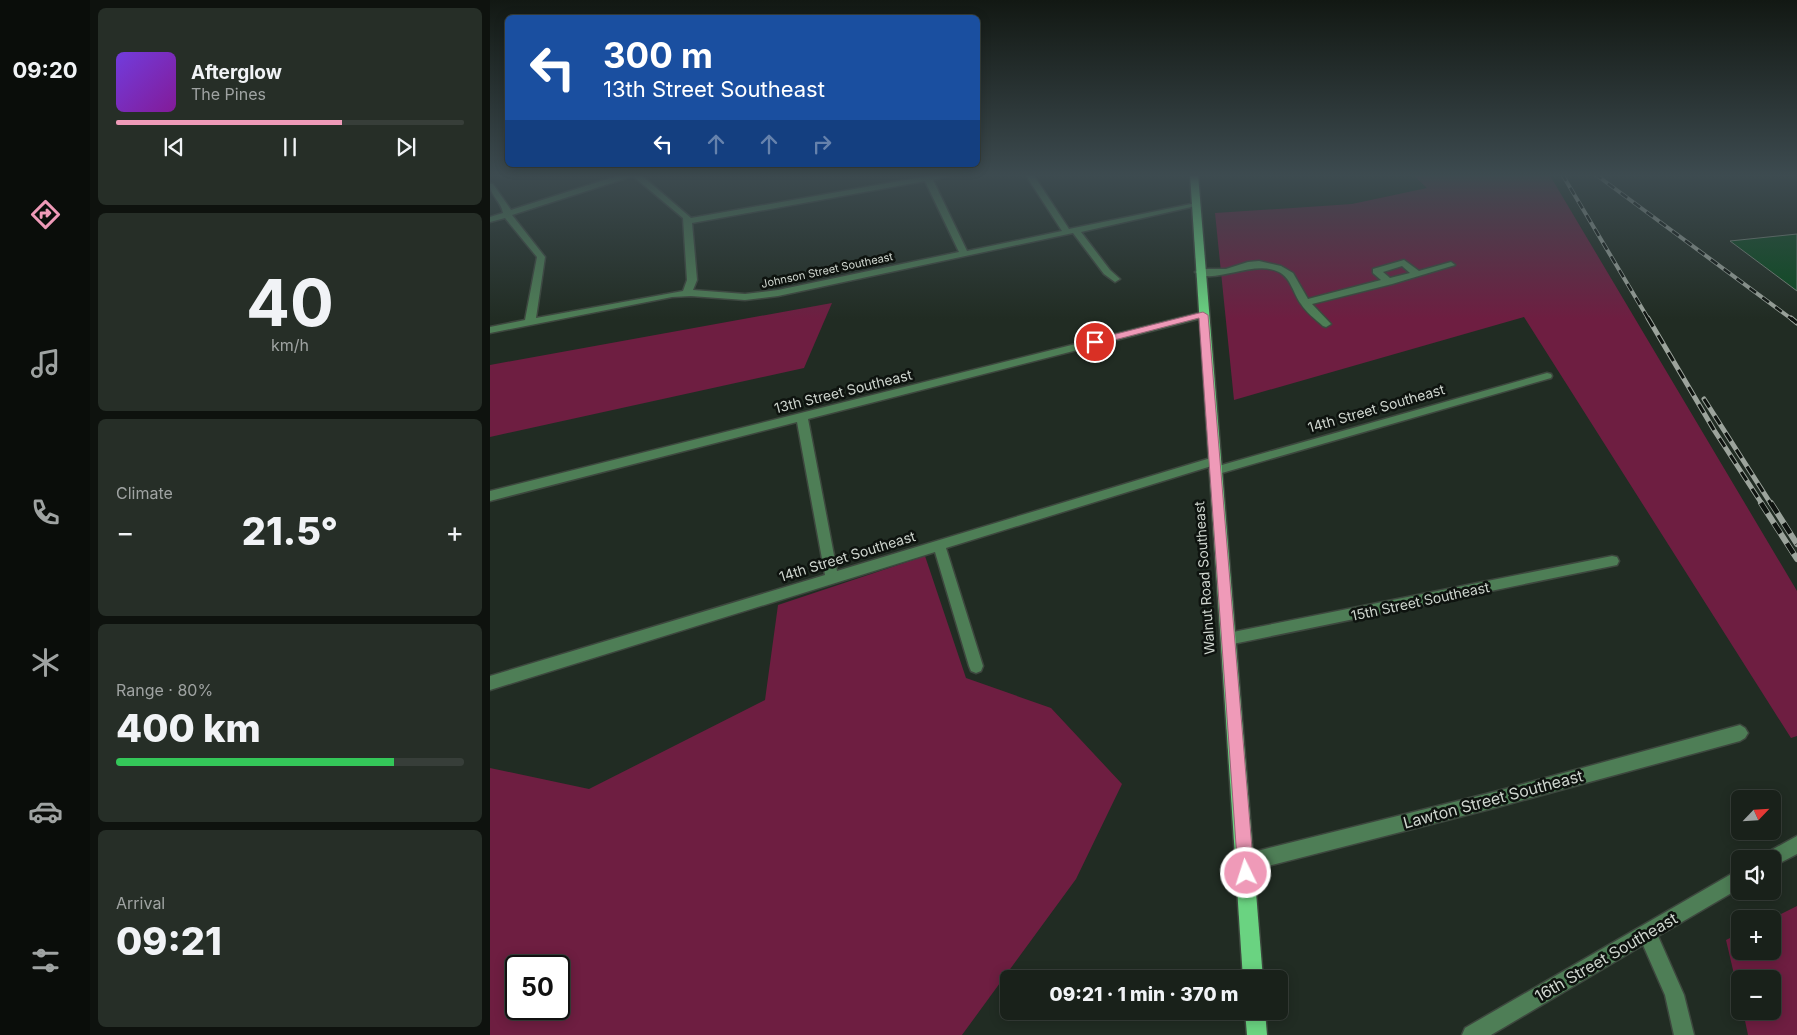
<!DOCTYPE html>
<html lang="en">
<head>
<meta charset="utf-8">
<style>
	:root { --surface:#19211a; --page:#262e27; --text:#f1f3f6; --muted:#9fa3a2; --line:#373e39; --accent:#ef9ab8 }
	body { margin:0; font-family:Inter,sans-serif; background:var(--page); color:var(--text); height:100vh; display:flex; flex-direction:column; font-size:19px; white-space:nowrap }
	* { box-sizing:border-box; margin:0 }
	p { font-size:16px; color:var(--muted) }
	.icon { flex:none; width:28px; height:28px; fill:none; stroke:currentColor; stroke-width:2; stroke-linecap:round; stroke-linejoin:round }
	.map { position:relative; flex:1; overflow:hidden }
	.panel { display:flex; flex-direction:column; gap:8px; padding:8px; background:#0e120e; width:400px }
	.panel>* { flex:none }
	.hud { position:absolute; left:15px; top:15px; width:475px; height:152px; border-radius:8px; box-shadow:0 2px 12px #0003,0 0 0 1px var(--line); background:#1a4fa0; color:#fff; overflow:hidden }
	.needle { width:32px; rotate:65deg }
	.tools { position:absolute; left:1241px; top:790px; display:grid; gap:10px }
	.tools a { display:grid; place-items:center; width:50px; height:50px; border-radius:8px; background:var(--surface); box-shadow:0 2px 12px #0003,0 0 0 1px var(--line); font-size:25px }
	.speed { position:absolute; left:15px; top:955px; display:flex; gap:10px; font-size:25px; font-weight:700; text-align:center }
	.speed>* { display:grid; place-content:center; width:65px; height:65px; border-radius:50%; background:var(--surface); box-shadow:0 2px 12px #0003,0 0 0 1px var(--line); line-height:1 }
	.speed .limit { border:2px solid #111; border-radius:8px; background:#fff; color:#111 }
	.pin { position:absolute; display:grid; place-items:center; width:42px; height:42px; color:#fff; margin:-21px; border:2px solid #fff; border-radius:50%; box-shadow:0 1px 5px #0007 }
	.me { position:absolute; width:55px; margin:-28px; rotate:356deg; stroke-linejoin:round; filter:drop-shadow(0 0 4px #0008) }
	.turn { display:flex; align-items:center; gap:18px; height:105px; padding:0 15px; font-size:22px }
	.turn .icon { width:65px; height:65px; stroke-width:2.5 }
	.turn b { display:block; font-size:35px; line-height:42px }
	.lanes { display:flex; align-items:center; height:48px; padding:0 15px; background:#0003; justify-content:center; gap:25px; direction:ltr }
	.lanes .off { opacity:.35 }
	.big { font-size:38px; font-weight:800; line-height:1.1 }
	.panel .widget { flex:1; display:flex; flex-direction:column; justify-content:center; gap:8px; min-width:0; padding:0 18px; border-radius:8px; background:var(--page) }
	.panel .dial { align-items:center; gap:0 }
	.dial b { font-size:65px; line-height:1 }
	.song { display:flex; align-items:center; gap:15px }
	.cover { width:60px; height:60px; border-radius:8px; background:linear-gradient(135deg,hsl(260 70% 55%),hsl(290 70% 35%)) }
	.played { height:5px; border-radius:2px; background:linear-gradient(90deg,var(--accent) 65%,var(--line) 65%) }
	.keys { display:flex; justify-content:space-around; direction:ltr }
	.heat { display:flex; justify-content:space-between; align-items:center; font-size:28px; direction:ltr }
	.charge { height:8px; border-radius:4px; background:linear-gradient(90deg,#34c759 80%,var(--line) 0) }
	.trip { position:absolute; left:510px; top:970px; width:288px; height:50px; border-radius:8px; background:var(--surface); box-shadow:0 2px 12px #0003,0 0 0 1px var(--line); font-weight:800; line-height:50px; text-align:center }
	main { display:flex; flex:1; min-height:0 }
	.dock { display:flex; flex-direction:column; width:90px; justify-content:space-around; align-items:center; background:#0a0d0a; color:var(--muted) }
	.dock .icon { width:35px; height:35px }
	.dock .current { color:var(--accent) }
	.dock b { font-size:22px; color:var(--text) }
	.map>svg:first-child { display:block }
</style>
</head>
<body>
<main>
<nav class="dock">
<b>09:20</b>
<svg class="icon current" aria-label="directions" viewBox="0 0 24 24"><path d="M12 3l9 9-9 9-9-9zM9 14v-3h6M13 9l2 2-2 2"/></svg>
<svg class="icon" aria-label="music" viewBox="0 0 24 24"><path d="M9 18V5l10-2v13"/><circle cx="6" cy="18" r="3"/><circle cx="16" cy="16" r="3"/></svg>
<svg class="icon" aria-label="phone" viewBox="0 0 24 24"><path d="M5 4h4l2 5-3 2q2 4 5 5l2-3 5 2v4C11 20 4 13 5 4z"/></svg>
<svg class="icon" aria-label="climate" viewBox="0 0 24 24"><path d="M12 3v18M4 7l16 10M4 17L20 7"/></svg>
<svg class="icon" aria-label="car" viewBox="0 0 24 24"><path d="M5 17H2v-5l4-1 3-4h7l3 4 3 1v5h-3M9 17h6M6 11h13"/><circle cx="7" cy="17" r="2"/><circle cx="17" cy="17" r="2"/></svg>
<svg class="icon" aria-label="filters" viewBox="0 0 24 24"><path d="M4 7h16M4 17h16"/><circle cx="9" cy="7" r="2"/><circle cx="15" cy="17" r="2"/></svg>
</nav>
<section class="panel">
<div class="widget">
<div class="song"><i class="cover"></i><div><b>Afterglow</b><p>The Pines</p></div></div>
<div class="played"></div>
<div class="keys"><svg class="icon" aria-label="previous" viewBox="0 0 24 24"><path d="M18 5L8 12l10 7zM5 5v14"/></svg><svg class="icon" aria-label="pause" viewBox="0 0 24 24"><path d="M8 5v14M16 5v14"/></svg><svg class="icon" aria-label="next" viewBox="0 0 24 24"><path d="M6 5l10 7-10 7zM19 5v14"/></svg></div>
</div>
<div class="widget dial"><b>40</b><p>km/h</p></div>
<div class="widget"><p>Climate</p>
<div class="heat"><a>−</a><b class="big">21.5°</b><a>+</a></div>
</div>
<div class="widget"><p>Range · 80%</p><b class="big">400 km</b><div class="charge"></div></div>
<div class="widget"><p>Arrival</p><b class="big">09:21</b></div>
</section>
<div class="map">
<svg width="1307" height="1035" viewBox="0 0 1307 1035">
	<rect width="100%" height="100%" fill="#212c23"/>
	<g fill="#6e1e41" fill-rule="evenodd">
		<path d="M922 174H1059L1307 591V736L1301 738 1034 317 744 400 725 213 862 204 937 188Z"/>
		<path d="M342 303 314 368 0 437V365Z"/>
		<path d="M435 556 476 678 561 708 632 784 586 879 472 1035H0V768L99 789 275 700 288 605ZM26 966H69V1009H26Z"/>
		<path d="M1307 906V1035H1258L1253 1011H1282V979H1250V1000L1236 940 1250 933V951H1282V919H1281Z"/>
	</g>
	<path fill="#094a1e" stroke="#79867a" d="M1307 234V291L1240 241Z"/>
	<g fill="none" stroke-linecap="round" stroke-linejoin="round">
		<g stroke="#3d473e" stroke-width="3">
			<g id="minor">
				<path d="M133 174H150L201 218 449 174H465L443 180 477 251 572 231 535 174H543L579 229 706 203 710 205 591 232 620 270 630 279 625 282 614 274 583 233 288 296 255 300 201 296 182 297 0 333V327L35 320 47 257 15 218 0 222V217L13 213C11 201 0 196 0 184H3L21 210ZM143 176 193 218 197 280 193 291 46 318 55 257 22 215ZM435 181 469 252 288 290 255 294 203 290 207 280 202 223Z"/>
				<path d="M914 260 929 271 961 262 965 265 902 284 822 304 841 324 836 327 833 326C825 319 816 312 811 304 803 293 801 278 789 272 763 259 723 286 705 272L710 269H736L758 262 769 261 791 266 803 273 818 299 891 280 883 273V269ZM912 266 920 273 900 278 893 272Z"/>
				<path d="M713 312 718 315 716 317 318 419 347 571 724 457 728 458 730 461 728 464 456 548 493 666 491 671 486 673 481 671 479 666 445 552 0 690V676L335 575 307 422 0 501V491Z"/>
				<path d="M1057 373 1061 374 1062 376 1061 378 725 475 719 471 725 467Z"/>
				<path d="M1122 556 1127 557 1129 561 1127 565 1122 566 738 645 733 643 731 639 733 635 738 633Z"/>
				<path d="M1250 725 1255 728 1258 733 1255 738 1250 741 1004 808 755 872 749 869 746 863 749 857 755 854 1004 792Z"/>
				<path d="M1307 836V854L1282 867V859H1273L1276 853Z"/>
				<path d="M1250 869V888L1168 936 1194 995 1204 1035H1184L1175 995 1153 945 1001 1035H972L975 1028Z"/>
			</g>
		</g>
		<g stroke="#3d473e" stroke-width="3">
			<g id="major">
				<path d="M700 174H708L773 979H753Z"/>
				<path d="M755 1011H775L777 1035H757Z"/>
			</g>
		</g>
		<use href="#minor" fill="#4e7e56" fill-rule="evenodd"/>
		<use href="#major" fill="#6ad381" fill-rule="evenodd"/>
		<g stroke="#9ca49c" stroke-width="4">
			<g id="rail-far2">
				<path d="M1072 174 1159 320"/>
				<path d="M1105 174 1303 320"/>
			</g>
		</g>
		<g stroke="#9ca49c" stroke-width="5">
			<g id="rail-far1">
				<path d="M1158 318 1224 430 1272 504"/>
				<path d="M1301 318 1307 323"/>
				<path d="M1214 399 1281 504"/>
			</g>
		</g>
		<g stroke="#9ca49c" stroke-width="6">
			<g id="rail">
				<path d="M1271 503 1307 559"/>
				<path d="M1281 503 1307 544"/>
			</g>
		</g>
		<use href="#rail-far2" stroke="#0e130f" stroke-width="2.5" stroke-dasharray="8" stroke-linecap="butt"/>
		<use href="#rail-far1" stroke="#0e130f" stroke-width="3" stroke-dasharray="10" stroke-linecap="butt"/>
		<use href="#rail" stroke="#0e130f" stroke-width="4.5" stroke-dasharray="12" stroke-linecap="butt"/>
	</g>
	<linearGradient id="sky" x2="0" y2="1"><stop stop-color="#121813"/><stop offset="0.55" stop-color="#3d4b50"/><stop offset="1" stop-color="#3d4b50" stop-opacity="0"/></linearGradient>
	<rect width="1307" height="319" fill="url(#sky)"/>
	<path fill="#ef9ab8" stroke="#9b6478" d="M713 312 718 315 764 873 762 879 756 881 750 879 748 873 709 318 605 345 600 342 602 340Z"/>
	<g text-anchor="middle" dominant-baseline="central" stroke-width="5" stroke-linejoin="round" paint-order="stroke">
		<g font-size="11" fill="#ced5ce" stroke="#0e130f">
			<text transform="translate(337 270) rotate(-12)">Johnson Street Southeast</text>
		</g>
		<g font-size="14" fill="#ced5ce" stroke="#0e130f">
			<text transform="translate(353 391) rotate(-14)">13th Street Southeast</text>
			<text transform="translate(886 408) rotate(-16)">14th Street Southeast</text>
			<text transform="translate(357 556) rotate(-17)">14th Street Southeast</text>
			<text transform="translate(714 578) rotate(-94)">Walnut Road Southeast</text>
			<text transform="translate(930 601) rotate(-12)">15th Street Southeast</text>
		</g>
		<g font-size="16" fill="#ced5ce" stroke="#0e130f">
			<text transform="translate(1003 799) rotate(-15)">Lawton Street Southeast</text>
			<text transform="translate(1116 957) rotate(-30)">16th Street Southeast</text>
		</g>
	</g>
</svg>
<div class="tools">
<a><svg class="needle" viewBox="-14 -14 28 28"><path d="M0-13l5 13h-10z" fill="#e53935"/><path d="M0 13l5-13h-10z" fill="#9fa3a2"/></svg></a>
<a><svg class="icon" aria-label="sound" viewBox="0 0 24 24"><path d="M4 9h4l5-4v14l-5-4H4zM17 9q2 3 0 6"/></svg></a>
<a>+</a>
<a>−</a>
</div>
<div class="speed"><div class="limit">50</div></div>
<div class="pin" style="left:605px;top:342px;background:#d93025"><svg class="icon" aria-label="arrive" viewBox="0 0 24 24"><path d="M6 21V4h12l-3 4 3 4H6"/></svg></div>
<svg class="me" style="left:756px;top:873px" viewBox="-20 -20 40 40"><circle r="17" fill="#ef9ab8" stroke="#fff" stroke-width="3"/><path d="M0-11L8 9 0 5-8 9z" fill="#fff"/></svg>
<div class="trip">09:21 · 1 min · 370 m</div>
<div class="hud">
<div class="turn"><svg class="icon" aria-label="left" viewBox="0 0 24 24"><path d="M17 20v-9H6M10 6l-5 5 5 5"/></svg><div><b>300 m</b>13th Street Southeast</div></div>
<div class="lanes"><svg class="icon" aria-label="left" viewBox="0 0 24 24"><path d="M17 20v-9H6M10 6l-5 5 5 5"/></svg><svg class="icon off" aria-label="ahead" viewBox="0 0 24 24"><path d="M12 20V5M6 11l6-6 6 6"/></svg><svg class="icon off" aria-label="ahead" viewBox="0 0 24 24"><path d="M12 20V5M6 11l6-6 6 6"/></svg><svg class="icon off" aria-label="right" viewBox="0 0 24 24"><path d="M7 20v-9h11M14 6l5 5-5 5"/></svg></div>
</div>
</div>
</main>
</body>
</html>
